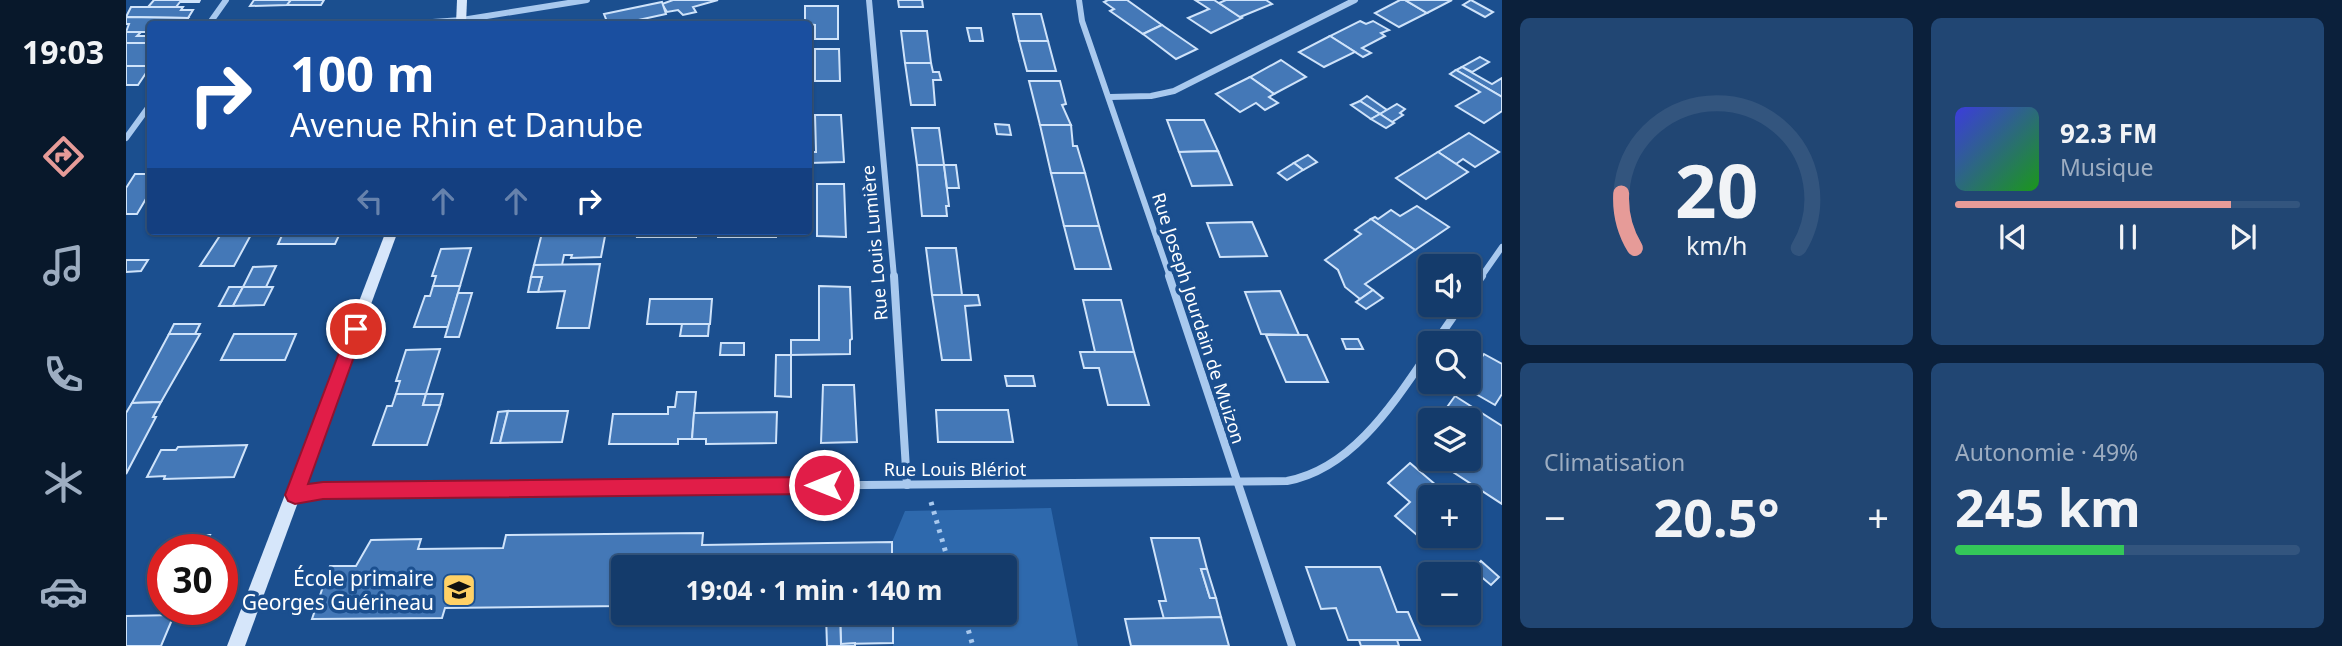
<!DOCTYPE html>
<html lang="fr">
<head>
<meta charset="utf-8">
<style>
	:root { --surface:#143b6b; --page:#214673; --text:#f1f3f6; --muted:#9dadc1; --line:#33557e; --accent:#e69b98 }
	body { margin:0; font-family:"Noto Sans",sans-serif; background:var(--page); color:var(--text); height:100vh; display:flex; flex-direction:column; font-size:26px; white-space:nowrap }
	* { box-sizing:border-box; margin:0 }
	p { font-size:23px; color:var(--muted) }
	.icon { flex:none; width:38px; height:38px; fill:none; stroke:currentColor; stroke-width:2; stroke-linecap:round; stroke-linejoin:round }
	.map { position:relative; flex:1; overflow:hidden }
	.panel { display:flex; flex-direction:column; gap:18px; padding:18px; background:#0b203b; width:840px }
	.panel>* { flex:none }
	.guide { position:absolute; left:21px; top:21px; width:665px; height:214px; border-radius:7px; box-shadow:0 2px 5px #0004,0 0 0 2px var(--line); background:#1a4fa0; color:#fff; overflow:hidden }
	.fabs { position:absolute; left:1292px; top:254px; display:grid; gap:14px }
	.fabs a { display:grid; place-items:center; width:63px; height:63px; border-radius:7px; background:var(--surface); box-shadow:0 2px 5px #0004,0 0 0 2px var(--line); font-size:35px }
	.speed { position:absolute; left:21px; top:534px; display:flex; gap:14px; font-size:35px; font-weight:700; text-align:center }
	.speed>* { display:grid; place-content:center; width:91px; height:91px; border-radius:50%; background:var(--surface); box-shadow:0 2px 5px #0004,0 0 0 2px var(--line); line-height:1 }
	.speed .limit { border:10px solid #d22; background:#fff; color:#111 }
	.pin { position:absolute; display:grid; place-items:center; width:60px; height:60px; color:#fff; margin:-30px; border:4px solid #fff; border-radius:50%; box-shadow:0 2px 7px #0007 }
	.me { position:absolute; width:77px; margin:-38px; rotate:270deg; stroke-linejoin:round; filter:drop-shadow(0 0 5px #0008) }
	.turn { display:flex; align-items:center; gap:24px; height:147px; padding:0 28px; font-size:32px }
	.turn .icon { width:91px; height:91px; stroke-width:2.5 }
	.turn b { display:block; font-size:49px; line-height:60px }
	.lanes { display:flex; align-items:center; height:66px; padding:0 28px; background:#0003; justify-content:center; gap:35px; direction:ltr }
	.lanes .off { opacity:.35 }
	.big { font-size:52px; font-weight:700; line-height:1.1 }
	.panel .card { flex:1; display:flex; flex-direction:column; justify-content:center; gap:10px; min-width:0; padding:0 24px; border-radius:10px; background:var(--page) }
	.panel .dial { align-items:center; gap:0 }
	.dial svg { height:182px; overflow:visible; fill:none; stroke:var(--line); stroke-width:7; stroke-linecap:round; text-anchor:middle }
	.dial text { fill:var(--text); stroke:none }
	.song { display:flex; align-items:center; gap:21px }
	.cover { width:84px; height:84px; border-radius:10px; background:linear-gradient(135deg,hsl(240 70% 55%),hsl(120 70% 35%)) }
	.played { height:7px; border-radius:4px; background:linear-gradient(90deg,var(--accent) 80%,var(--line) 80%) }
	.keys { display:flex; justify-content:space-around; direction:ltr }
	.heat { display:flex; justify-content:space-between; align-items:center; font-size:38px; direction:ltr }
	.charge { height:10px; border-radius:5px; background:linear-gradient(90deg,#34c759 49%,var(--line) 0) }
	.panel .tiles { flex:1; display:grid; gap:18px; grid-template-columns:repeat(2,1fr) }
	.trip { position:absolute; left:485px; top:555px; width:406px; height:70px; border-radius:7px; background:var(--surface); box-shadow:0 2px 5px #0004,0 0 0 2px var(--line); font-weight:700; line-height:70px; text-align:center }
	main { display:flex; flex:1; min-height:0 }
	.tab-bar { display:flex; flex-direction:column; width:126px; justify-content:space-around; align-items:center; background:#08182b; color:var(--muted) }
	.tab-bar .icon { width:49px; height:49px }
	.tab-bar .on { color:var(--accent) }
	.tab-bar b { font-size:32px; color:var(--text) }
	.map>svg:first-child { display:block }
</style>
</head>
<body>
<main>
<nav class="tab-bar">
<b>19:03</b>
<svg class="icon on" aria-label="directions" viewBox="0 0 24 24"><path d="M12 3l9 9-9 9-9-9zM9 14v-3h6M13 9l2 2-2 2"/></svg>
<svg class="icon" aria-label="music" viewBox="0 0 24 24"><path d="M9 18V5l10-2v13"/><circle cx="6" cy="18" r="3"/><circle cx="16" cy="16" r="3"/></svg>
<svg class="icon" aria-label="phone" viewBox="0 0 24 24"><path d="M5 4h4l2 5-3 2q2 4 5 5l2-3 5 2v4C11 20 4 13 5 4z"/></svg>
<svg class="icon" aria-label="climate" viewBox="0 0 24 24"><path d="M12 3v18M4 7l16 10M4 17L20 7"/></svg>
<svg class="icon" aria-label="car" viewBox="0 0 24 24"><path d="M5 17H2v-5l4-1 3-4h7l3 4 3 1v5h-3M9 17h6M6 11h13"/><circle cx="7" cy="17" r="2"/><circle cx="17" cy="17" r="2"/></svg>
</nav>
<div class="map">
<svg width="1376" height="646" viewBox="0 0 1376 646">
	<rect width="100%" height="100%" fill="#1b4f8f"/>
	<path fill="#2e69ad" d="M925 508 952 646H767V613L878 612V567H766V542L779 511Z"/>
	<g fill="#4478b7" stroke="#cfe3fa" stroke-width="2">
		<path d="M28 0H74L73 2H54L50 7H22Z"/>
		<path d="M128 0H165L161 5 124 6Z"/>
		<path d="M165 0H198L195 5H161Z"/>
		<path d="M547 0H592L567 7 570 12 557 15 552 10 541 12 536 4Z"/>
		<path d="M772 0H796L797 7H773Z"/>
		<path d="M982 0H1001L1036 25 1017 34 984 11 988 9 978 2Z"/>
		<path d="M1069 0H1088L1116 18 1085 33 1062 18 1083 9Z"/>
		<path d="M1100 0H1140L1146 4 1114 17 1093 3Z"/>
		<path d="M1274 0H1279L1301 13 1273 27 1249 13Z"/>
		<path d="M1279 0H1326L1301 13Z"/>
		<path d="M1345 0 1367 12 1359 17 1337 5Z"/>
		<path d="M536 2 540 14 494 24H482L478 14Z"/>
		<path d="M679 6H712V39H689V25L679 24Z"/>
		<path d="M5 7H57L55 10H67L62 18 0 17Z"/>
		<path d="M887 14H915L922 41H893Z"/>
		<path d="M0 17 62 18 56 24H24V32H0L3 24H0Z"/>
		<path d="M1234 21 1240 24 1247 21 1263 30 1255 33 1259 36 1236 48 1245 53 1237 57 1204 36Z"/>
		<path d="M1036 25 1071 49 1050 59 1017 34Z"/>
		<path d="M841 28H855L857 41H844Z"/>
		<path d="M775 31H801L805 63H779Z"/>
		<path d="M0 32H15L11 36H21L24 32V43H0Z"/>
		<path d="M1204 36 1229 52 1198 67 1173 52Z"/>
		<path d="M893 41H922L930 71H901Z"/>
		<rect x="0" y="43" width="24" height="23"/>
		<path d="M689 49H713L714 81H689Z"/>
		<path d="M1354 57 1363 62 1346 72 1336 67Z"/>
		<path d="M1155 60 1180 77 1148 94 1124 77Z"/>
		<path d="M779 63H805L807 72H813L815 80H807L809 105H785Z"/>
		<path d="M0 66H24V67L12 85H0Z"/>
		<path d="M1336 67 1366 84 1376 78V97L1330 70Z"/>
		<path d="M1330 70 1376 97V111L1358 123 1330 106 1354 92 1324 74Z"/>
		<path d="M1124 77 1148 94 1143 97 1152 103 1139 110 1130 103 1114 112 1090 94Z"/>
		<path d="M903 81H934L940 104 936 105 945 125H914Z"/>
		<path d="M1241 96 1261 110 1254 114 1234 101Z"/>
		<path d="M1234 101 1254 114 1245 119 1225 105Z"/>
		<path d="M1271 104 1279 109 1274 113 1277 115 1266 122 1254 114Z"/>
		<path d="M1254 114 1266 122 1268 123 1260 128 1245 119Z"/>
		<path d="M689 115H715L718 162 683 163V152H690Z"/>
		<path d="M1041 120H1078L1092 151 1053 152Z"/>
		<path d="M869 124 883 125 885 135 871 134Z"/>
		<path d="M914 125H945L947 146H951L959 173H925Z"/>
		<path d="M786 128H813L818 165H791Z"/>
		<path d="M1343 133 1373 152 1349 167 1337 159 1330 164 1312 152Z"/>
		<path d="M1092 151 1106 185 1066 186 1053 152Z"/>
		<path d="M1312 152 1342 172 1300 199 1270 178Z"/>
		<path d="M1182 155 1191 162 1177 170 1168 163Z"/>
		<path d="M1168 163 1177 170 1161 180 1152 173Z"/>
		<path d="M791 165H818L823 206H820L821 216H796Z"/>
		<path d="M818 165H830L833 188H821Z"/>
		<path d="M925 173H959L973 226H938Z"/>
		<path d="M9 174H24V192L11 214H0V188Z"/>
		<path d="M691 184H718L720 237 691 236Z"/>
		<path d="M1291 206 1323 227 1289 250 1245 219 1249 217 1252 219 1265 210 1274 216Z"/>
		<path d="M1245 219 1289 250 1239 284 1247 290 1234 299 1219 287 1212 270 1199 260 1235 234 1229 230Z"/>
		<path d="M1126 222 1141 256 1094 257 1081 223Z"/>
		<path d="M938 226H973L985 269H949Z"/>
		<path d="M97 231H127L108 266H74Z"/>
		<path d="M158 231H215L209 244H152Z"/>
		<path d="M451 231H480L475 257 445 258 446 255H438L436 265H408L416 233Z"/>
		<path d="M512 231H570V237H511Z"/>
		<rect x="592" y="231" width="58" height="6"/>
		<path d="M345 248 334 286H307L310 276H306L315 249Z"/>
		<path d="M800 248H830L836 295H806Z"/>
		<path d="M0 260H22L15 271 0 272Z"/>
		<path d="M474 264 463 328H431L439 291 412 292 416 277H405L408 265Z"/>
		<path d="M150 266 140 287H117L127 267Z"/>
		<path d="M405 277H416L412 292H402Z"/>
		<path d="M307 286H334L322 327H288L299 296H304Z"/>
		<path d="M693 286 724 287 726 339 724 340V354L665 355V340H693Z"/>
		<path d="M103 287H117L107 306H93Z"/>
		<path d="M117 287H147L138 305 107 306Z"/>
		<path d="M1247 290 1257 298 1240 309 1230 302Z"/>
		<path d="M1154 291 1173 335 1135 334 1119 292Z"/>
		<path d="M332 293H346L333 337H319Z"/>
		<path d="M806 295H852L854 305 839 306 845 360H816Z"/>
		<path d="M524 299H586L584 324H521Z"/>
		<path d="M957 300H995L1008 352H969Z"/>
		<path d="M48 324H74L69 334H43Z"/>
		<path d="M556 324H583L582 336H554Z"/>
		<path d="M43 334H74L35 402 6 403Z"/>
		<path d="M108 334H170L159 360H95Z"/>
		<path d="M1140 335H1181L1202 382H1160Z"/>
		<path d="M1216 339H1232L1237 349H1220Z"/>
		<path d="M595 343H618V355H594Z"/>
		<path d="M314 349 300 394H270L274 381H270L280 350Z"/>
		<path d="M954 352H1008L1023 405H982L973 368H958Z"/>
		<path d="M1358 354 1376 364V394L1369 405 1336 386 1342 382V377Z"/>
		<path d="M650 355H665V397L649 396Z"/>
		<path d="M879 376H907L909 386H881Z"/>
		<path d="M697 385H728L731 442 695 443Z"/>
		<path d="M551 392H570L566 439H552V444H483L487 414H542V407H549Z"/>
		<path d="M270 394H300L297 405H314L301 445H247L261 406H266Z"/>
		<path d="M300 394H317L314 405H297Z"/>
		<path d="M1329 396 1376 426V504L1310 461 1312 458H1342V420H1318L1314 417Z"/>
		<path d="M35 402 27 417H30L0 474V413L6 403Z"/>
		<path d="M810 410H882L887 442H812Z"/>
		<path d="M382 411 374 443H365L372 412Z"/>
		<path d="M382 411H442L436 442 374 443Z"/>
		<path d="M651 412 650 443 580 444V439H566L568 413Z"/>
		<path d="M121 445 108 477 38 479 39 476 21 477 35 450H50L52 447Z"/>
		<path d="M1284 463 1324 497H1304V536H1307L1299 542 1269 516 1284 502 1262 483Z"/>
		<path d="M577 533 576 545 766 542V567H497V606L319 608 316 618 186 619 204 566H230L245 540 295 539 292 549 377 548 380 535Z"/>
		<path d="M68 535H84L77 550H62Z"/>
		<path d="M1025 538H1073L1081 569H1075L1084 598H1090L1095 617 1038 619 1033 601H1040Z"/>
		<path d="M1355 561 1373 577 1365 585 1347 570Z"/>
		<path d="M1180 567H1254L1271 612H1282L1294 640H1222L1210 608 1195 609Z"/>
		<path d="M1075 569H1081L1090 598H1084Z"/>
		<path d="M700 612H767V643L715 644 714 615H700Z"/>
		<path d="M48 615 35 646H0V616Z"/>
		<path d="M700 615H714L715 644 729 643V646H701Z"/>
		<path d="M1095 617 1103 646H1005L999 619Z"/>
		<path d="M1233 640H1271L1273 646H1235Z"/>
	</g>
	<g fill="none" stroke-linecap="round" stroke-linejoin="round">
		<g stroke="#a9c9ee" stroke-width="5" stroke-dasharray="3.5 6" stroke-linecap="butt">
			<path d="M805 502 824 567"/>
			<path d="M837 612 847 646"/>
		</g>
		<g stroke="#a9c9ee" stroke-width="6">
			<path d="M743 0 768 277"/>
			<path d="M953 0 956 21 1044 277"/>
			<path d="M83 24 100 0"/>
			<path d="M277 24 336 20 461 0"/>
			<path d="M984 97 1025 96 1048 91 1229 0"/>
			<path d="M0 138 24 105"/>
			<path d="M1355 277 1376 247"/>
		</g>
		<g stroke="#a9c9ee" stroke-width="8">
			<path d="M768 276 781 485"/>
			<path d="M1043 276 1166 646"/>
			<path d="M1342 295 1356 276"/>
			<path d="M1309 343 1336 304"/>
			<path d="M169 495 197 490 1161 481C1227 469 1269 401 1304 350"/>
		</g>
		<g fill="#d6e6fa" fill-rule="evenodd">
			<path d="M331 0H341L340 24H330Z"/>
			<path d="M260 231H272L119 646H101Z"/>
		</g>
	</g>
	<path fill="#e11d48" stroke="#92132f" stroke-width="2" d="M230 322 236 324 238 329 182 484 197 482 698 477 704 479 707 485 704 492 698 494 197 499 169 504 162 501 159 495 222 329 224 324Z"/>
	<defs>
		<g id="school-square" transform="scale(1.75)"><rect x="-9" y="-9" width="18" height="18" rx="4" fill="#ffd166" stroke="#1b4f8f"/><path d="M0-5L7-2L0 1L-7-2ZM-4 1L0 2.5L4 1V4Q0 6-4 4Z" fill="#111"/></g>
	</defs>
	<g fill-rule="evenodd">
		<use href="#school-square" x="333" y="590"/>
	</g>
	<g text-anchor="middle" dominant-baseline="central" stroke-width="7" stroke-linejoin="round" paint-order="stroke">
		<g font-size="18" fill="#fff" stroke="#1b4f8f">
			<text transform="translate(748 243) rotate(-95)">Rue Louis Lumière</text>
			<text transform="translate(1073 318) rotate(72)">Rue Joseph Jourdain de Muizon</text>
			<text x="829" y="469">Rue Louis Blériot</text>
		</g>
		<g font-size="21" fill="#fff" stroke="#1b4f8f" text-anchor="end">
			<text x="308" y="578">École primaire<tspan x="308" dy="24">Georges Guérineau</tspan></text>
		</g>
	</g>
</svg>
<div class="fabs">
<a><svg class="icon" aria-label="sound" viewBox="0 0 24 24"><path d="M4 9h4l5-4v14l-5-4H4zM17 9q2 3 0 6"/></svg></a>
<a><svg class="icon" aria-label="search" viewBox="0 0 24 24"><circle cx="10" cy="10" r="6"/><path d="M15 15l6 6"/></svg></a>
<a><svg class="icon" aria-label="layers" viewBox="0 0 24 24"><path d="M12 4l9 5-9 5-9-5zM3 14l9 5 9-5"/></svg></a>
<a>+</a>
<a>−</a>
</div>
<div class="speed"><div class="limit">30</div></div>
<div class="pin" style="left:230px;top:329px;background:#d93025"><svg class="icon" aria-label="arrive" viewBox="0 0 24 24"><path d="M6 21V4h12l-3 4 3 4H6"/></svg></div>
<svg class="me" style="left:698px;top:485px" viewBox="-20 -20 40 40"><circle r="17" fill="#e11d48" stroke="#fff" stroke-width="3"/><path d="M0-11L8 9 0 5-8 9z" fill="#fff"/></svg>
<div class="trip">19:04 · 1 min · 140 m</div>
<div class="guide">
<div class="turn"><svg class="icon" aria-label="right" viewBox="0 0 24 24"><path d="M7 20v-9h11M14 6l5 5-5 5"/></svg><div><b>100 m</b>Avenue Rhin et Danube</div></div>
<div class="lanes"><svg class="icon off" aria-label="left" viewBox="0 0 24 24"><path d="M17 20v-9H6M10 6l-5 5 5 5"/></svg><svg class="icon off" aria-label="ahead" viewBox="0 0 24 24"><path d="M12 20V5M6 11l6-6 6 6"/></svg><svg class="icon off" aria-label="ahead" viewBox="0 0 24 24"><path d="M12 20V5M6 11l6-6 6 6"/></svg><svg class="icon" aria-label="right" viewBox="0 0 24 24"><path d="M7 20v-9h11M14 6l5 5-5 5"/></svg></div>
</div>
</div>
<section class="panel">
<div class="tiles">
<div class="card dial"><svg viewBox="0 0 100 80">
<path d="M14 69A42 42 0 1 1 86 69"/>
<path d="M14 69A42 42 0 0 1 8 45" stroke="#e69b98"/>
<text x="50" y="56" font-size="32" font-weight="700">20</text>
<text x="50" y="72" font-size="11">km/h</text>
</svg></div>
<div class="card">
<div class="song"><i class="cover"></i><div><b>92.3 FM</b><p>Musique</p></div></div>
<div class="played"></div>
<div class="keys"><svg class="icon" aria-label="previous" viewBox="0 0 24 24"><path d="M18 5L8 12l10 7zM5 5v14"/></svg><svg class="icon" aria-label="pause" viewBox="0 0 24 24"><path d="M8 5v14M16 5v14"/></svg><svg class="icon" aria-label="next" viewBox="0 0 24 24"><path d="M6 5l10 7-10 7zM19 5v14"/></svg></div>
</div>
<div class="card"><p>Climatisation</p>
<div class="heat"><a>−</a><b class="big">20.5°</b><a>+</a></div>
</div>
<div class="card"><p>Autonomie · 49%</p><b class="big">245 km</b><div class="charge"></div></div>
</div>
</section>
</main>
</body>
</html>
